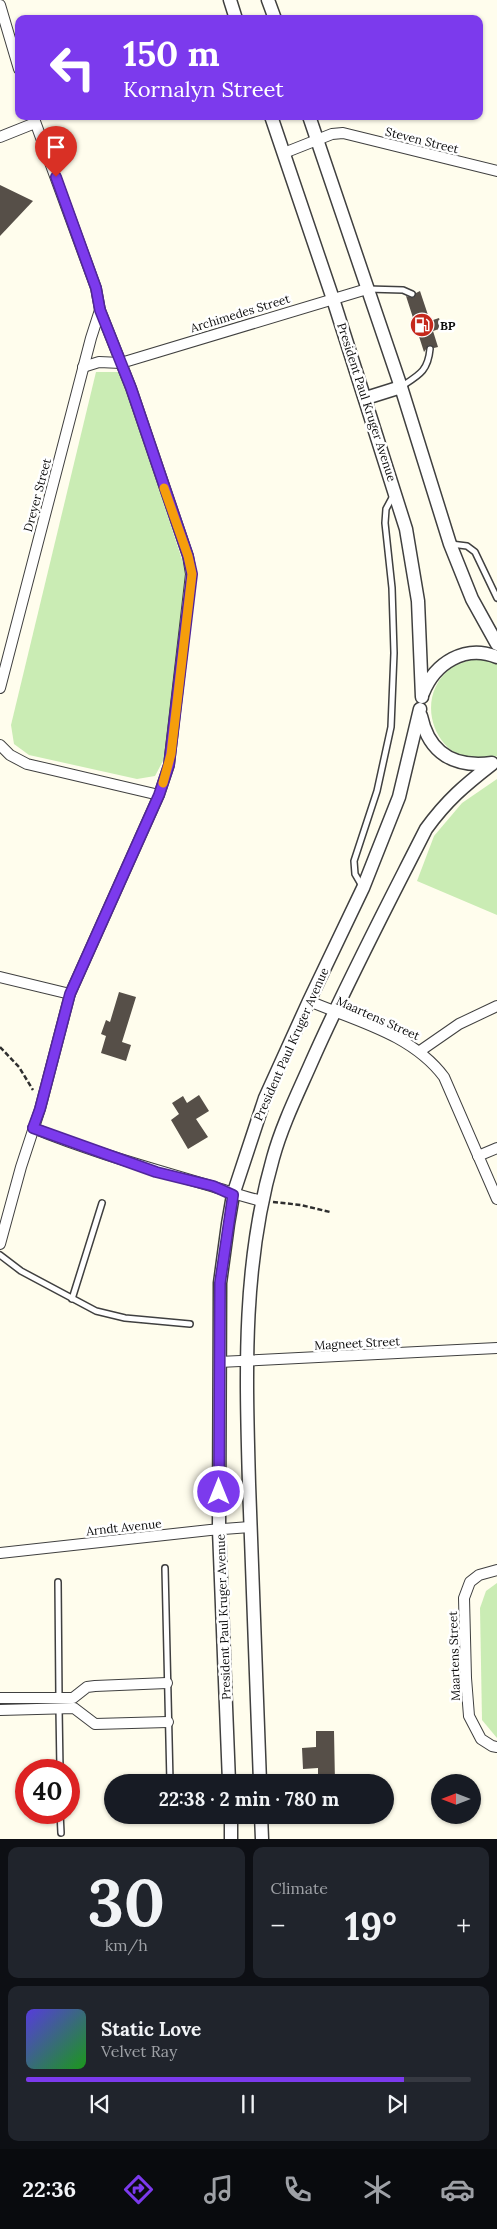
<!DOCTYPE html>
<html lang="en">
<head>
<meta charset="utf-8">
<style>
	:root { --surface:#171b24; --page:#20242c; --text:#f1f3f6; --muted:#9ea1a6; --line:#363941; --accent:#7c3aed }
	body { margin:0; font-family:Lora,serif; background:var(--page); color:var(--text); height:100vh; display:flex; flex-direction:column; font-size:19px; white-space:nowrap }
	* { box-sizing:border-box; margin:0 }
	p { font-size:16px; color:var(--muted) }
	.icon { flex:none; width:28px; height:28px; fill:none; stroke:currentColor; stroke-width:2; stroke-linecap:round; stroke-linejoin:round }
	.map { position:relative; height:1839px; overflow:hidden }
	.sheet { display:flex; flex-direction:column; gap:8px; padding:8px; background:#0d0f14; flex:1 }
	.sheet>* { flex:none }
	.hud { position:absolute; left:15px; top:15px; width:468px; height:105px; border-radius:10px; box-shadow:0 1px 4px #0004; background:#7c3aed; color:#fff; overflow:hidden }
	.needle { width:32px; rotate:270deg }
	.tools { position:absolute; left:431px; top:1774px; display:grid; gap:10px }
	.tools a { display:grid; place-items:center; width:50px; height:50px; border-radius:50%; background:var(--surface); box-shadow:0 1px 4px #0004; font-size:25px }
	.speed { position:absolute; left:15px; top:1759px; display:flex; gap:10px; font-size:25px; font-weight:700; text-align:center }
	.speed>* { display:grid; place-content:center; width:65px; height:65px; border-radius:50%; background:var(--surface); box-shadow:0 1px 4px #0004; line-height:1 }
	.speed .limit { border:8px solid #d22; background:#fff; color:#111 }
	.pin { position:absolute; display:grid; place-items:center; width:42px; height:42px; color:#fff; margin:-51px -21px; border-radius:50% 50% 50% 0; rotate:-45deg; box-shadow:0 0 5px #0007 }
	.pin .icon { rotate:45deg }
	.me { position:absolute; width:55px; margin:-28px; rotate:0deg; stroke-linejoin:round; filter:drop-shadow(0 0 4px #0008) }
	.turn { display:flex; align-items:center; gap:18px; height:105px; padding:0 25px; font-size:22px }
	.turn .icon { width:65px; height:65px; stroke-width:2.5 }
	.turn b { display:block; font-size:35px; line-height:42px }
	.big { font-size:38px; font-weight:800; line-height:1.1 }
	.sheet .widget { flex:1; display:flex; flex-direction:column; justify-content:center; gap:8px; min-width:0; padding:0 18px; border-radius:10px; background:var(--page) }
	.sheet .dial { align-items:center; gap:0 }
	.dial b { font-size:65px; line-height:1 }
	.song { display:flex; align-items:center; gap:15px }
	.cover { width:60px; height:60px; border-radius:8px; background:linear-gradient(135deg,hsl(250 70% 55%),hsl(120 70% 35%)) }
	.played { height:5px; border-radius:2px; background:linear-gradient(90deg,var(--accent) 85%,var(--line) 85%) }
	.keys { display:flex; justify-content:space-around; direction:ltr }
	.heat { display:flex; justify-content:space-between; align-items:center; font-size:28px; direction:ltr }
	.sheet .tiles { flex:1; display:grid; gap:8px; grid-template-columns:1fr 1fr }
	.widget:last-child { grid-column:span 2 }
	.trip { position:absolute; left:104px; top:1774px; width:290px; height:50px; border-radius:25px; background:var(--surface); box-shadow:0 1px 4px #0004; font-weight:800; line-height:50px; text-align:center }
	.dock { display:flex; height:80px; justify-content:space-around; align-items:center; background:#090b0e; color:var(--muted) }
	.dock .icon { width:35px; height:35px }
	.dock .current { color:var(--accent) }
	.dock b { font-size:22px; color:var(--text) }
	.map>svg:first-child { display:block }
</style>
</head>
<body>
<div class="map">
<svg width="497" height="1839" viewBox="0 0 497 1839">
	<rect width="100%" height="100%" fill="#fffded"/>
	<g fill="#caecb4">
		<path d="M96 372H121L188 578 165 757 155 776 137 779 29 755 14 744 11 725Z"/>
		<path d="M473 659 490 660 497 662V756C444 777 406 703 451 668 457 664 466 662 473 659Z"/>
		<path d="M497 779V915L417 881 434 836 462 803Z"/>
		<path d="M497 1583V1738L482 1720 480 1608 486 1591Z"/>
	</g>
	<g fill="#564f48">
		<path d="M0 185 33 201 0 236Z"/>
		<path d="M420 291 430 321 439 318 442 328 433 331 438 347 434 348 429 345 424 352 406 296 413 298 416 293Z"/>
		<path d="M119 992 136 997 122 1042 131 1045 126 1061 101 1053 106 1036 101 1034 106 1020 110 1022Z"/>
		<path d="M199 1095 209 1111 196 1119 208 1137 188 1149 171 1120 179 1114 172 1103 183 1096 187 1103Z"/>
		<path d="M316 1731H334L335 1782H318V1768L303 1769 302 1748 316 1747Z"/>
	</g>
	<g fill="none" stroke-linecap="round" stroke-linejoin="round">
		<g stroke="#404040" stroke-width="8">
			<g id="service">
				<path d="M367 289 403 290 412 294"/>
				<path d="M402 386C419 375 428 371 430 349"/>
				<path d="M451 544 467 546 475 552 497 598"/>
				<path d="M362 886 355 874 354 861 377 791 391 727 394 653 392 588 385 523 386 509 393 496"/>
				<path d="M0 1255 21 1271 96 1311 125 1318 190 1324"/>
				<path d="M72 1299 102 1203"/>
				<path d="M165 1568 170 1782"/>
				<path d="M58 1582 59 1699"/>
				<path d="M59 1708 60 1770"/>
				<path d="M60 1812 61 1833"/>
				<path d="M171 1815V1819"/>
			</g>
		</g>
		<g stroke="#404040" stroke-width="12">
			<g id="minor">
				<path d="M0 5 19 69"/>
				<path d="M0 137 35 123"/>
				<path d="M284 153 332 134 343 133 497 171"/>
				<path d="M83 367 99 362 121 363 367 289"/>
				<path d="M0 688 91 338 100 310"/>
				<path d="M0 745 10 755 27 764 159 795"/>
				<path d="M0 977 70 994"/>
				<path d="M309 1001C356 1021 412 1034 444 1077L497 1199"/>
				<path d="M420 1051 459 1024 497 1006"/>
				<path d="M33 1128C91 1152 151 1168 211 1186 228 1191 244 1197 262 1201"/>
				<path d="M478 1156 497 1148"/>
				<path d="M0 1244 21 1167 40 1109 70 994 159 795 169 765 191 574 188 556 131 388 100 310 96 288 33 116"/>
				<path d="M219 1362 497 1348"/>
				<path d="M0 1553 210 1530 250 1527"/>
				<path d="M497 1570 479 1575 470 1582 464 1598 466 1678 469 1716 481 1739 492 1746 497 1747"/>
				<path d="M0 1698H73L87 1687 95 1686 167 1683"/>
				<path d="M0 1710 74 1708 95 1724 168 1722"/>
			</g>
		</g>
		<g stroke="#404040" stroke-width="15">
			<g id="tertiary">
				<path d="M230 0 236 19"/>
				<path d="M268 0 275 19"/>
				<path d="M271 116 333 299 406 529 418 601 422 697"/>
				<path d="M309 116 401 387 450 544 472 599 497 644"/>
				<path d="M366 398 401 387"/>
				<path d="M423 693C435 663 465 644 497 657"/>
				<path d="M421 716C429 754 455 768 492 763"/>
				<path d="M229 1782 219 1530 220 1283 228 1224 233 1195 265 1098 309 1001 363 888 399 797 420 709"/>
				<path d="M260 1782C256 1683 252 1584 249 1484 246 1373 242 1266 273 1158 282 1125 298 1093 312 1061 347 982 387 906 426 829 447 800 465 785 492 764"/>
				<path d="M231 1815V1839"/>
				<path d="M261 1815 262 1839"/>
			</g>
		</g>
		<g stroke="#2f2f2f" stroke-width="2.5" stroke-dasharray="5 2.5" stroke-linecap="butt">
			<path d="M0 1047 19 1067 33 1090"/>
			<path d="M273 1202 301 1205 330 1212"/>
		</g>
		<use href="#service" stroke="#fff" stroke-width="5"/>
		<use href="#minor" stroke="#fff" stroke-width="10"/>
		<use href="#tertiary" stroke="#fff" stroke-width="12"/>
	</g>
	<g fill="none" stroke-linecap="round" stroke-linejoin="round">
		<g stroke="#51269a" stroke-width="12">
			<path id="route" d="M56 177 96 288 100 310 131 388 188 556 192 574 169 765 159 795 70 994 40 1109 33 1128 156 1172 213 1186 233 1195 220 1283 219 1492"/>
		</g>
		<use href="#route" stroke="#7c3aed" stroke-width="9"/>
		<path stroke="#f59e0b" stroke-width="9" d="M163 783 171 754 192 574 188 556 164 488"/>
	</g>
	<defs>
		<g id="fuel-disc" transform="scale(1.25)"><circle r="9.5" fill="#c5281c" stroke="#fff"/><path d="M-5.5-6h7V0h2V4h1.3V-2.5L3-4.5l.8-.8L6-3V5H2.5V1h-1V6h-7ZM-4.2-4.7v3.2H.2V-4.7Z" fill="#fff"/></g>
	</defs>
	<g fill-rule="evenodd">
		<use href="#fuel-disc" x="422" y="325"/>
	</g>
	<g text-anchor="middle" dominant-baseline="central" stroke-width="5" stroke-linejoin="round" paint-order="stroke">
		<g font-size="12" fill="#0d0d0d" stroke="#fff">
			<text transform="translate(422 140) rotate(14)">Steven Street</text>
			<text transform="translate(240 313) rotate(-17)">Archimedes Street</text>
			<text transform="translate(367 402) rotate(72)">President Paul Kruger Avenue</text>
			<text transform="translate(37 495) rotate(-75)">Dreyer Street</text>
			<text transform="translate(378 1018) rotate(24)">Maartens Street</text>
			<text transform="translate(291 1044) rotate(-66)">President Paul Kruger Avenue</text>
			<text transform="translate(357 1343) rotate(-3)">Magneet Street</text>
			<text transform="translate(124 1527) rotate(-6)">Arndt Avenue</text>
			<text transform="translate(223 1617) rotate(-92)">President Paul Kruger Avenue</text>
			<text transform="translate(454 1656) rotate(-92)">Maartens Street</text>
		</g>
		<g font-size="12" font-weight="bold" fill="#0d0d0d" stroke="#fff" text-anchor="start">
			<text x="440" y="325">BP</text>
		</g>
	</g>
</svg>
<div class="tools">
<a><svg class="needle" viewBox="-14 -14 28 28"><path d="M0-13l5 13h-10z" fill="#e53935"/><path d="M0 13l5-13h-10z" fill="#9ea1a6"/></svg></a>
</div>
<div class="speed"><div class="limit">40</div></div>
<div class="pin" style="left:56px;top:177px;background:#d93025"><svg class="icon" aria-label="arrive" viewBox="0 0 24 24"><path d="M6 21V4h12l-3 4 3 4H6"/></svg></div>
<svg class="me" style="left:219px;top:1492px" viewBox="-20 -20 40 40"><circle r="17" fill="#7c3aed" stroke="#fff" stroke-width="3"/><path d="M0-11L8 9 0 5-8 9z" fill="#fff"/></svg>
<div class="trip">22:38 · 2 min · 780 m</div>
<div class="hud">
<div class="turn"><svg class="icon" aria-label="left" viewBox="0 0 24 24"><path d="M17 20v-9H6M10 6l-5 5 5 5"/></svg><div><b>150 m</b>Kornalyn Street</div></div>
</div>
</div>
<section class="sheet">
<div class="tiles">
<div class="widget dial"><b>30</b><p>km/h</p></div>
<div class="widget"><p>Climate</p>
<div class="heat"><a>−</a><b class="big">19°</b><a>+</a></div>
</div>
<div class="widget">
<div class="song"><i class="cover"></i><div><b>Static Love</b><p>Velvet Ray</p></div></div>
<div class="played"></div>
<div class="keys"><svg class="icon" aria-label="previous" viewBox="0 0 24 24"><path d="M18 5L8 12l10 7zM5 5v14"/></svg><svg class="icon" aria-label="pause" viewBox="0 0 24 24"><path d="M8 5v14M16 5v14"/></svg><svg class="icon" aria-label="next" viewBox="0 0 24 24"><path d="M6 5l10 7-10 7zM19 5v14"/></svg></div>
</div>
</div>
</section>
<nav class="dock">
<b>22:36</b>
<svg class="icon current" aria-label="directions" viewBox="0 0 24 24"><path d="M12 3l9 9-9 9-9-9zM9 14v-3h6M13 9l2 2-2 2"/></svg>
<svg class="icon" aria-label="music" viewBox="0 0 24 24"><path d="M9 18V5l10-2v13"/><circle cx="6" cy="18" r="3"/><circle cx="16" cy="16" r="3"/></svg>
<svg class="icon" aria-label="phone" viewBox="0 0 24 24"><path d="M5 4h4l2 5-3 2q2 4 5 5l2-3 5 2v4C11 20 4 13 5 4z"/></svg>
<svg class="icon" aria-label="climate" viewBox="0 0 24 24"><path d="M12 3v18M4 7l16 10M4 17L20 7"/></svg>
<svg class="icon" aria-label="car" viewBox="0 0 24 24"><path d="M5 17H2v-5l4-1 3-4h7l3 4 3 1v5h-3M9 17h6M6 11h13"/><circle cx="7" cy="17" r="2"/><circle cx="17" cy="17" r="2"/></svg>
</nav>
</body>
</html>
